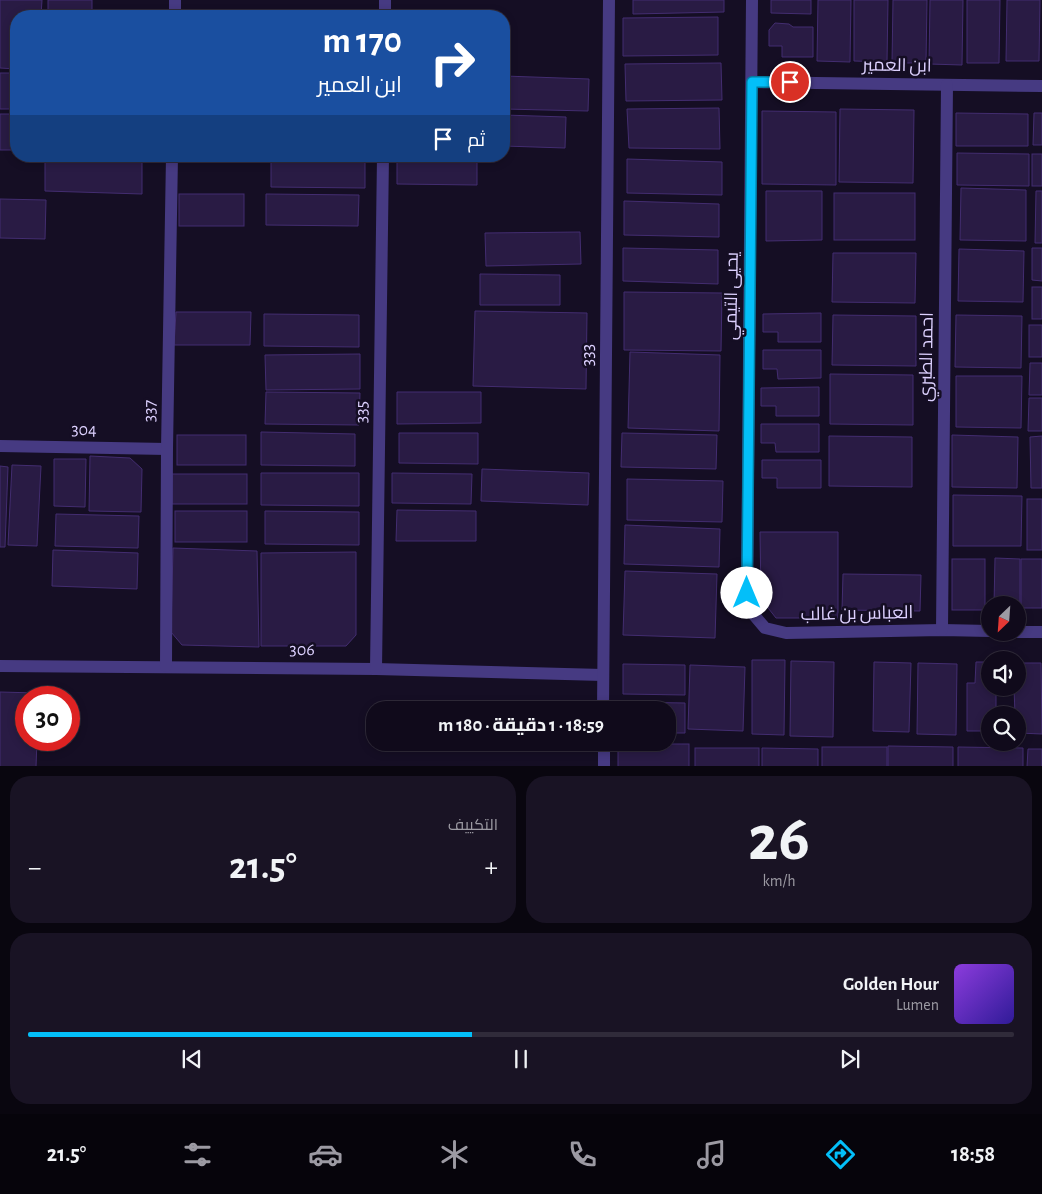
<!DOCTYPE html>
<html lang="ar">
<head>
<meta charset="utf-8">
<style>
	:root { --surface:#100a1b; --page:#191324; --text:#f1f3f6; --muted:#9c9aa3; --line:#302b3a; --accent:#03bff9 }
	body { margin:0; font-family:"Alegreya Sans",Cairo,sans-serif; background:var(--page); color:var(--text); direction:rtl; height:100vh; display:flex; flex-direction:column; font-size:19px; white-space:nowrap }
	* { box-sizing:border-box; margin:0 }
	p { font-size:16px; color:var(--muted) }
	.icon { flex:none; width:28px; height:28px; fill:none; stroke:currentColor; stroke-width:2; stroke-linecap:round; stroke-linejoin:round }
	.map { position:relative; height:766px; overflow:hidden; direction:ltr }
	.panel { display:flex; flex-direction:column; gap:10px; padding:10px; background:#09060f; flex:1 }
	.panel>* { flex:none }
	.guide { position:absolute; left:10px; top:10px; width:500px; height:152px; border-radius:20px; box-shadow:0 2px 8px #0003,0 0 0 1px var(--line); direction:rtl; background:#1a4fa0; color:#fff; overflow:hidden }
	.needle { width:32px; rotate:205deg }
	.fabs { position:absolute; left:981px; top:596px; display:grid; gap:10px }
	.fabs a { display:grid; place-items:center; width:45px; height:45px; border-radius:50%; background:var(--surface); box-shadow:0 2px 8px #0003,0 0 0 1px var(--line); font-size:25px }
	.speed { position:absolute; left:15px; top:686px; display:flex; gap:10px; font-size:25px; font-weight:700; text-align:center }
	.speed>* { display:grid; place-content:center; width:65px; height:65px; border-radius:50%; background:var(--surface); box-shadow:0 2px 8px #0003,0 0 0 1px var(--line); line-height:1 }
	.speed .limit { border:8px solid #d22; background:#fff; color:#111 }
	.pin { position:absolute; display:grid; place-items:center; width:42px; height:42px; color:#fff; margin:-21px; border:2px solid #fff; border-radius:50%; box-shadow:0 1px 5px #0007 }
	.me { position:absolute; width:55px; margin:-28px; rotate:0deg; stroke-linejoin:round; filter:drop-shadow(0 0 4px #0008) }
	.turn { display:flex; align-items:center; gap:18px; height:105px; padding:0 25px; font-size:22px }
	.turn .icon { width:65px; height:65px; stroke-width:2.5 }
	.turn b { display:block; font-size:35px; line-height:42px }
	.then { display:flex; align-items:center; height:48px; padding:0 25px; background:#0003; gap:10px; font-size:19px }
	.big { font-size:38px; font-weight:700; line-height:1.1 }
	.panel .card { flex:1; display:flex; flex-direction:column; justify-content:center; gap:8px; min-width:0; padding:0 18px; border-radius:20px; background:var(--page) }
	.panel .dial { align-items:center; gap:0 }
	.dial b { font-size:65px; line-height:1 }
	.song { display:flex; align-items:center; gap:15px }
	.cover { width:60px; height:60px; border-radius:8px; background:linear-gradient(135deg,hsl(270 70% 55%),hsl(250 70% 35%)) }
	.played { height:5px; border-radius:2px; background:linear-gradient(90deg,var(--accent) 45%,var(--line) 45%) }
	.keys { display:flex; justify-content:space-around; direction:ltr }
	.heat { display:flex; justify-content:space-between; align-items:center; font-size:28px; direction:ltr }
	.panel .tiles { flex:1; display:grid; gap:10px; grid-template-columns:1fr 1fr }
	.card:last-child { grid-column:span 2 }
	.trip { position:absolute; left:366px; top:701px; width:310px; height:50px; border-radius:20px; background:var(--surface); box-shadow:0 2px 8px #0003,0 0 0 1px var(--line); font-weight:700; line-height:50px; text-align:center; direction:rtl }
	.menu { display:flex; height:80px; justify-content:space-around; align-items:center; background:#06040b; color:var(--muted) }
	.menu .icon { width:35px; height:35px }
	.menu .current { color:var(--accent) }
	.menu b { font-size:22px; color:var(--text) }
	.map>svg:first-child { display:block }
</style>
</head>
<body>
<div class="map">
<svg width="1042" height="767" viewBox="0 0 1042 767">
	<rect width="100%" height="100%" fill="#150e24"/>
	<g fill="#291b44" stroke="#432d70">
		<path d="M0 0H42L41 16H16V69L0 68Z"/>
		<rect x="48" y="0" width="44" height="16"/>
		<path d="M633 0H724V12L633 14Z"/>
		<path d="M771 0H811V14L771 13Z"/>
		<path d="M818 0H851L850 62 817 61Z"/>
		<path d="M854 0H888L887 62 854 61Z"/>
		<path d="M893 0H927L926 63H892Z"/>
		<path d="M930 0H963L962 65 929 64Z"/>
		<path d="M967 0H1000L999 63H967Z"/>
		<path d="M1007 0H1040L1039 61H1006Z"/>
		<path d="M718 17V55L623 56V18Z"/>
		<path d="M775 23 789 24 793 27H813V57H782V46H769V30Z"/>
		<path d="M721 63 722 100 626 101 625 64Z"/>
		<rect x="0" y="73" width="16" height="36"/>
		<path d="M504 76 589 79 588 111 504 109Z"/>
		<path d="M719 108 720 149 629 148 627 109Z"/>
		<path d="M840 109 914 110 913 183 839 182Z"/>
		<path d="M762 111 836 112V185L762 184Z"/>
		<path d="M956 113 1028 114V146H956Z"/>
		<path d="M1034 113H1042V145H1033Z"/>
		<rect x="0" y="114" width="16" height="36"/>
		<path d="M504 115 566 117 565 148 504 146Z"/>
		<path d="M957 153 1029 154V186L957 185Z"/>
		<rect x="1032" y="154" width="10" height="32"/>
		<path d="M45 156 142 158V194L45 191Z"/>
		<path d="M271 156H365V188L271 187Z"/>
		<path d="M397 156H477V185L397 184Z"/>
		<path d="M627 159 722 162V195L627 193Z"/>
		<path d="M961 188 1026 190V241L960 240Z"/>
		<path d="M766 191H822V240L766 241Z"/>
		<path d="M1036 191H1042V243H1035Z"/>
		<rect x="834" y="193" width="81" height="47"/>
		<rect x="179" y="194" width="65" height="32"/>
		<path d="M266 194 359 195 358 226 266 225Z"/>
		<path d="M0 199 46 200 45 239 0 238Z"/>
		<path d="M624 201 719 204V237L624 235Z"/>
		<path d="M580 232 581 264 486 266 485 233Z"/>
		<path d="M623 248 718 250V284L623 281Z"/>
		<path d="M1032 248H1042V281L1032 280Z"/>
		<path d="M959 249 1024 251 1023 302 958 301Z"/>
		<path d="M833 253H916L915 303 832 302Z"/>
		<path d="M480 274 560 275V305H480Z"/>
		<rect x="1032" y="287" width="10" height="32"/>
		<path d="M624 292 722 293 721 351 624 350Z"/>
		<path d="M475 311 587 313 586 389 473 386Z"/>
		<path d="M176 312H251L250 345H174Z"/>
		<path d="M821 313V342H778V332H763V314Z"/>
		<path d="M264 314 359 315V347L264 346Z"/>
		<path d="M833 315 916 316V366L832 365Z"/>
		<path d="M956 315 1022 316 1021 368 955 367Z"/>
		<rect x="1029" y="325" width="13" height="32"/>
		<path d="M763 350H821V378L778 379 777 369H763Z"/>
		<path d="M630 352 720 355 719 431 628 428Z"/>
		<path d="M360 354V389L266 390 265 355Z"/>
		<path d="M1030 363H1042V395H1029Z"/>
		<path d="M830 374 913 375V425L830 424Z"/>
		<path d="M956 376H1022L1021 428 956 427Z"/>
		<path d="M819 387V416H776V406H761V388Z"/>
		<path d="M266 392 360 393 359 425 265 424Z"/>
		<path d="M397 392H481V423L397 424Z"/>
		<path d="M1029 398H1042V431H1028Z"/>
		<path d="M761 424H819V452H776L775 443H761Z"/>
		<path d="M261 432 355 434V466L261 465Z"/>
		<path d="M399 433H478V464L399 463Z"/>
		<path d="M622 433 717 435 716 469 621 467Z"/>
		<rect x="177" y="435" width="69" height="30"/>
		<path d="M952 435 1018 437 1017 488 952 487Z"/>
		<path d="M829 436 912 437V487L829 486Z"/>
		<path d="M1042 436V488H1031L1030 437Z"/>
		<path d="M90 456 130 458 142 469 141 512 89 511Z"/>
		<path d="M54 459H86L85 507 54 506Z"/>
		<path d="M762 460H821V488H777V478H762Z"/>
		<path d="M12 465 41 466 37 546 8 545Z"/>
		<path d="M0 466 8 467 5 547H0Z"/>
		<path d="M482 469 589 473 588 505 481 501Z"/>
		<path d="M261 473H359V506L261 505Z"/>
		<path d="M392 473 472 474 471 504 392 503Z"/>
		<rect x="172" y="474" width="75" height="30"/>
		<path d="M627 479 723 481 722 522 627 520Z"/>
		<path d="M953 495 1022 496 1021 546H953Z"/>
		<rect x="1027" y="499" width="15" height="51"/>
		<path d="M397 510 476 511V541H396Z"/>
		<rect x="175" y="511" width="72" height="31"/>
		<path d="M265 511 359 512V545L265 544Z"/>
		<path d="M56 514 139 516 138 548 55 546Z"/>
		<path d="M625 525 720 529 719 567 624 564Z"/>
		<path d="M760 532H838V618H776L761 599Z"/>
		<path d="M173 548 257 551 259 647 182 645 171 632Z"/>
		<path d="M53 550 138 553 137 589 52 586Z"/>
		<path d="M356 552V635L346 646H261V553Z"/>
		<path d="M995 558 1020 559V608L1018 607V605H994Z"/>
		<rect x="952" y="559" width="33" height="51"/>
		<rect x="1021" y="559" width="21" height="49"/>
		<path d="M625 571 717 574 715 638 623 635Z"/>
		<path d="M843 574 921 575 920 611 842 610Z"/>
		<path d="M752 660H785L784 735 752 734Z"/>
		<path d="M791 661 834 662 833 737 790 736Z"/>
		<path d="M874 662 911 663 909 732 873 731Z"/>
		<path d="M976 662H990V688H996V715H990V731H967V683H975Z"/>
		<path d="M918 663 957 664 956 735 917 734Z"/>
		<path d="M1018 663H1041L1042 734 1018 733V715H1013L1015 714 1014 688H1018Z"/>
		<path d="M623 664 685 665V695L623 694Z"/>
		<path d="M690 665 745 667 743 731 688 729Z"/>
		<path d="M0 692 37 693V698H26V740H37L36 767H0Z"/>
		<path d="M623 702 685 703V733H668V710H623Z"/>
		<rect x="618" y="744" width="71" height="23"/>
		<path d="M888 746 953 747V767H888Z"/>
		<rect x="822" y="747" width="65" height="20"/>
		<path d="M958 747 1023 748V767H958Z"/>
		<rect x="695" y="748" width="64" height="19"/>
		<path d="M762 748 818 749V767H762Z"/>
		<path d="M1028 749H1042V767H1027Z"/>
	</g>
	<g fill="none" stroke-linecap="round" stroke-linejoin="round">
		<g stroke="#463a82" stroke-width="12">
			<path d="M752 0 747 593 754 615 765 628 786 633 942 630 990 631"/>
			<path d="M175 16V0"/>
			<path d="M385 16V0"/>
			<path d="M752 82 1042 86"/>
			<path d="M0 446 167 449"/>
			<path d="M942 630 947 85"/>
			<path d="M1018 632H1042"/>
			<path d="M0 666 376 669 603 675"/>
			<path d="M166 666 167 449 172 156"/>
			<path d="M376 669 383 156"/>
			<path d="M603 710 609 0"/>
			<path d="M604 742V767"/>
		</g>
	</g>
	<g fill="none" stroke-linecap="round" stroke-linejoin="round">
		<g stroke="#027ca2" stroke-width="12">
			<path id="route" d="M747 593 752 82H790"/>
		</g>
		<use href="#route" stroke="#03bff9" stroke-width="9"/>
	</g>
	<g text-anchor="middle" dominant-baseline="central" stroke-width="5" stroke-linejoin="round" paint-order="stroke">
		<g font-size="18" fill="#ddd1ff" stroke="#150e24">
			<text transform="translate(897 66) rotate(1)">ابن العمير</text>
			<text transform="translate(732 296) rotate(-89)">يحيى التيمي</text>
			<text transform="translate(588 355) rotate(-90)">333</text>
			<text transform="translate(927 357) rotate(-89)">احمد الطبري</text>
			<text transform="translate(150 411) rotate(-89)">337</text>
			<text transform="translate(362 412) rotate(-89)">335</text>
			<text transform="translate(84 430) rotate(1)">304</text>
			<text transform="translate(857 614) rotate(-1)">العباس بن غالب</text>
			<text transform="translate(302 650) rotate(1)">306</text>
		</g>
	</g>
</svg>
<div class="fabs">
<a><svg class="needle" viewBox="-14 -14 28 28"><path d="M0-13l5 13h-10z" fill="#e53935"/><path d="M0 13l5-13h-10z" fill="#9c9aa3"/></svg></a>
<a><svg class="icon" aria-label="sound" viewBox="0 0 24 24"><path d="M4 9h4l5-4v14l-5-4H4zM17 9q2 3 0 6"/></svg></a>
<a><svg class="icon" aria-label="search" viewBox="0 0 24 24"><circle cx="10" cy="10" r="6"/><path d="M15 15l6 6"/></svg></a>
</div>
<div class="speed"><div class="limit">30</div></div>
<div class="pin" style="left:790px;top:82px;background:#d93025"><svg class="icon" aria-label="arrive" viewBox="0 0 24 24"><path d="M6 21V4h12l-3 4 3 4H6"/></svg></div>
<svg class="me" style="left:747px;top:593px" viewBox="-20 -20 40 40"><circle r="19" fill="#fff"/><path d="M0-13L10 11 0 6-10 11z" fill="#03bff9"/></svg>
<div class="trip">18:59 · 1 دقيقة · 180 m</div>
<div class="guide">
<div class="turn"><svg class="icon" aria-label="right" viewBox="0 0 24 24"><path d="M7 20v-9h11M14 6l5 5-5 5"/></svg><div><b>170 m</b>ابن العمير</div></div>
<div class="then">ثم<svg class="icon" aria-label="arrive" viewBox="0 0 24 24"><path d="M6 21V4h12l-3 4 3 4H6"/></svg></div>
</div>
</div>
<section class="panel">
<div class="tiles">
<div class="card dial"><b>26</b><p>km/h</p></div>
<div class="card"><p>التكييف</p>
<div class="heat"><a>−</a><b class="big">21.5°</b><a>+</a></div>
</div>
<div class="card">
<div class="song"><i class="cover"></i><div><b>Golden Hour</b><p>Lumen</p></div></div>
<div class="played"></div>
<div class="keys"><svg class="icon" aria-label="previous" viewBox="0 0 24 24"><path d="M18 5L8 12l10 7zM5 5v14"/></svg><svg class="icon" aria-label="pause" viewBox="0 0 24 24"><path d="M8 5v14M16 5v14"/></svg><svg class="icon" aria-label="next" viewBox="0 0 24 24"><path d="M6 5l10 7-10 7zM19 5v14"/></svg></div>
</div>
</div>
</section>
<nav class="menu">
<b>18:58</b>
<svg class="icon current" aria-label="directions" viewBox="0 0 24 24"><path d="M12 3l9 9-9 9-9-9zM9 14v-3h6M13 9l2 2-2 2"/></svg>
<svg class="icon" aria-label="music" viewBox="0 0 24 24"><path d="M9 18V5l10-2v13"/><circle cx="6" cy="18" r="3"/><circle cx="16" cy="16" r="3"/></svg>
<svg class="icon" aria-label="phone" viewBox="0 0 24 24"><path d="M5 4h4l2 5-3 2q2 4 5 5l2-3 5 2v4C11 20 4 13 5 4z"/></svg>
<svg class="icon" aria-label="climate" viewBox="0 0 24 24"><path d="M12 3v18M4 7l16 10M4 17L20 7"/></svg>
<svg class="icon" aria-label="car" viewBox="0 0 24 24"><path d="M5 17H2v-5l4-1 3-4h7l3 4 3 1v5h-3M9 17h6M6 11h13"/><circle cx="7" cy="17" r="2"/><circle cx="17" cy="17" r="2"/></svg>
<svg class="icon" aria-label="filters" viewBox="0 0 24 24"><path d="M4 7h16M4 17h16"/><circle cx="9" cy="7" r="2"/><circle cx="15" cy="17" r="2"/></svg>
<b>21.5°</b>
</nav>
</body>
</html>
